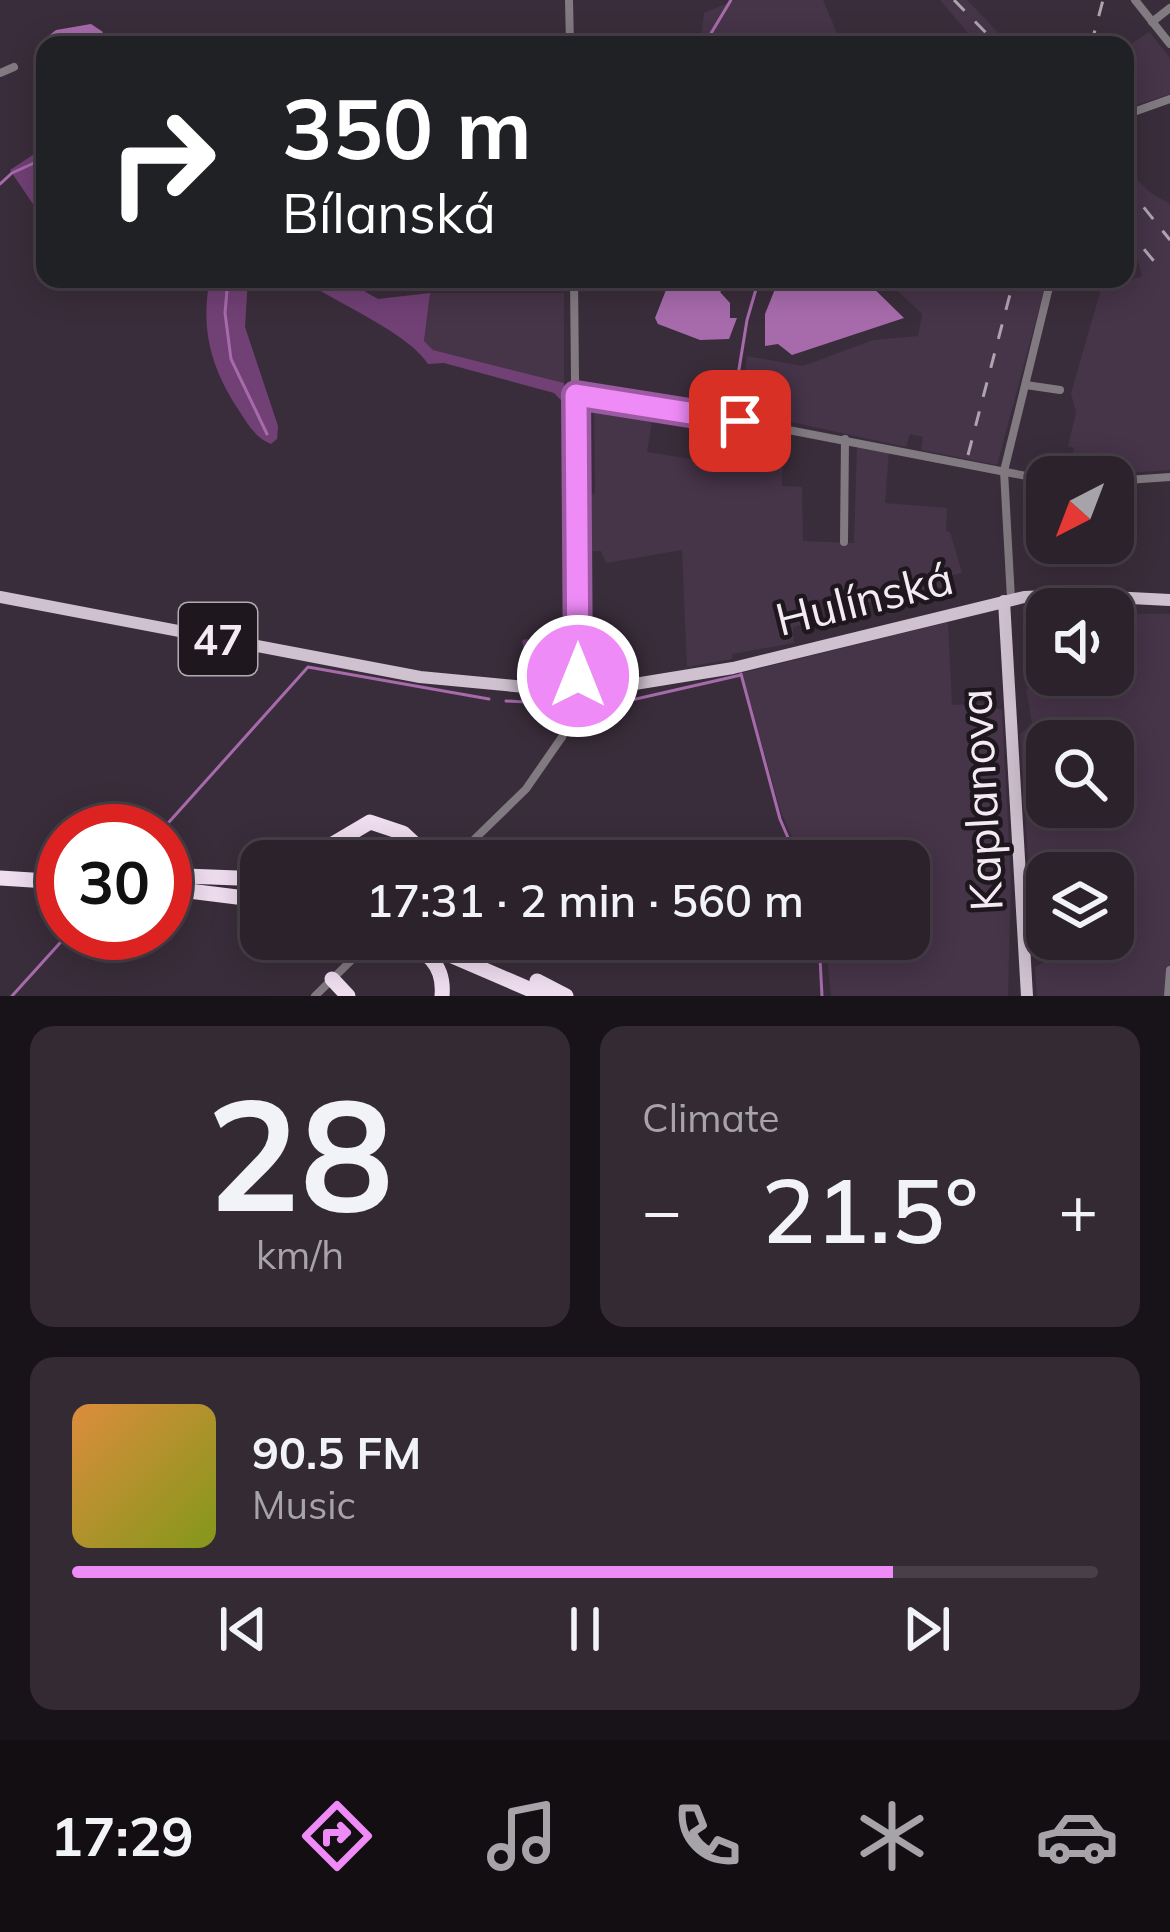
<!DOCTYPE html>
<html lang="en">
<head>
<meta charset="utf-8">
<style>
	:root { --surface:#2c222c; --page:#342a34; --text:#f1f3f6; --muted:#a6a4a9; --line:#483f48; --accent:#ef8bf7 }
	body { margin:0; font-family:Mulish,sans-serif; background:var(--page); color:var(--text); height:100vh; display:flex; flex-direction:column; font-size:45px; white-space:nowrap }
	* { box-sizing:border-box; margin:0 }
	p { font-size:39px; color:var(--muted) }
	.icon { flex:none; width:66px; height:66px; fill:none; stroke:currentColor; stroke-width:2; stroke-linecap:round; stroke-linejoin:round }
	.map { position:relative; height:996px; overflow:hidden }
	.drawer { display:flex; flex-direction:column; gap:30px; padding:30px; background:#181318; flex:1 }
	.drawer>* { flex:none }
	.hud { position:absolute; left:36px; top:36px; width:1098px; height:252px; border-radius:24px; box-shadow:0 6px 30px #0003,0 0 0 3px var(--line); background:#202124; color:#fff; overflow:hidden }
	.needle { width:78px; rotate:222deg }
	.controls { position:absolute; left:1026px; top:456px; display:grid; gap:24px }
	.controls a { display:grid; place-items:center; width:108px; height:108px; border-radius:24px; background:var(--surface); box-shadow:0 6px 30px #0003,0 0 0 3px var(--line); font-size:60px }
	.speed { position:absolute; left:36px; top:804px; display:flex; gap:24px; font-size:60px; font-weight:700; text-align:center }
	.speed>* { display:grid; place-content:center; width:156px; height:156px; border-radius:50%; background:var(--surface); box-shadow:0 6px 30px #0003,0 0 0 3px var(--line); line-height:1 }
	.speed .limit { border:18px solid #d22; background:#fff; color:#111 }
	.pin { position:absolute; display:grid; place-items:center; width:102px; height:102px; color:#fff; margin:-51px; border-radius:24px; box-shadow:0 6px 18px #0006 }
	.me { position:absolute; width:132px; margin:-66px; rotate:0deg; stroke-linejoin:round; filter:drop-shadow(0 0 9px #0008) }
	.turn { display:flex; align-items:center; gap:42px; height:252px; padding:0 48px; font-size:54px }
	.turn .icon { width:156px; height:156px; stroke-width:2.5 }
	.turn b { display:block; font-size:84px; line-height:102px }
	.big { font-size:90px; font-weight:600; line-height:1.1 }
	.drawer .card { flex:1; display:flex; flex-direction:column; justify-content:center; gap:18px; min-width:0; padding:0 42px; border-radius:24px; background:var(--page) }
	.drawer .dial { align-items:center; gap:0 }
	.dial b { font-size:156px; line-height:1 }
	.song { display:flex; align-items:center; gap:36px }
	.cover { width:144px; height:144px; border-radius:18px; background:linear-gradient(135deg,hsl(30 70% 55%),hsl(70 70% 35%)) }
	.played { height:12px; border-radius:6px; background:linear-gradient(90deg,var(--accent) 80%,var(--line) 80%) }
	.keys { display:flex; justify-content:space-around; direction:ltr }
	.heat { display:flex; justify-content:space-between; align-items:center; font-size:66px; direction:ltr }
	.drawer .tiles { flex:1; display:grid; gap:30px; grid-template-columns:1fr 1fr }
	.card:last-child { grid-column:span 2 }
	.trip { position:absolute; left:240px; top:840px; width:690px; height:120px; border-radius:24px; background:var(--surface); box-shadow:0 6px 30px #0003,0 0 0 3px var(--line); font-weight:600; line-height:120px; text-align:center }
	.tabs { display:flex; height:192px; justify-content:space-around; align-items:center; background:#120e12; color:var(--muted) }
	.tabs .icon { width:84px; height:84px }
	.tabs .current { color:var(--accent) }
	.tabs b { font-size:54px; color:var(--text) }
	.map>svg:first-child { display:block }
</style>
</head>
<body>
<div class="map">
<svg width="1170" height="996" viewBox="0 0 1170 996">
	<rect width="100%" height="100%" fill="#3a2d3b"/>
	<g fill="#463448" fill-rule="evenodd">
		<path d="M736 0H823L842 45H700L704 13Z"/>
		<path d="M940 0H967L1010 45H978Z"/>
		<path d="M1149 32 1170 58V94L1125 109V48Z"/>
		<path d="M1125 168 1151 193 1170 204V470L1069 477 1074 448 1068 446 1076 413 1071 393 1102 286 1110 289 1142 276 1137 258 1125 243Z"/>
		<path d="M885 279H1047L997 465 921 450 923 437 910 434 906 447 740 411 747 356 803 366 873 340 918 336 922 314Z"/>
		<path d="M430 293H564V383L433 350 424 342Z"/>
		<path d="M621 405 654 410 647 452 716 463 724 457 726 431 783 439 782 486 802 487 803 541 854 543 857 446 889 451 885 503 947 508 946 531 950 532 962 573 942 578 945 587 911 591V597L897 601 856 603V609L836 610 835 598 806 601 807 624 793 627 794 643 732 654V659L687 667 682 550 606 563 601 551 584 552 583 499 595 493 594 408 620 411Z"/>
		<path d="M1135 614H1170V996H1037L1035 967 1043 963 1040 952H1034L1020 735 1032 723 1026 689 1053 682V675H1113V617ZM1047 741H1113V807H1047ZM1047 873H1113V939H1047Z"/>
		<path d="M948 622 952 705 981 703 1002 710 1011 882 1008 996H831L825 939H909V861H802L780 809 742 673Z"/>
	</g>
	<g fill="#714075">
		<path d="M45 147V222L10 170Z"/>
		<path d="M210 279H248L245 327 278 426 277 439 271 444C254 437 248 424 238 409 211 368 200 328 210 279Z"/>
		<path d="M302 279H343L378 299 430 293 424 341 433 350 564 383 563 402 554 393 444 363 428 364C409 333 334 302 302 279Z"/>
		<path d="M526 639 541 642 549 661 573 655 571 679 531 680 522 641Z"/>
		<path d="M629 650 636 671 634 676 593 680 588 676 587 662Z"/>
	</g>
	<g fill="#a76bac">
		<path d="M91 24 103 32 94 45H45L44 50 46 38 56 30Z"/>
		<path d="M666 279H737L720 292 730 303V318H737L729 339 700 340 658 324 655 318 668 285Z"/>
		<path d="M779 279H864L904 318 792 355 778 344 765 346V314Z"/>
	</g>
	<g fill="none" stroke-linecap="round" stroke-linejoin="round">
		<g stroke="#a76bac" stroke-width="3">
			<path d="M704 45 731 0"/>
			<path d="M0 184 12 173 45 158"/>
			<path d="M228 279 225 313 231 359 267 434"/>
			<path d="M732 412 747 320 759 279"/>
			<path d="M741 674 780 819 798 861"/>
			<path d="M506 701 562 704"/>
			<path d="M585 704H614L741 675"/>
			<path d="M161 831 308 667 489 699"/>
			<path d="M819 939 822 996"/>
			<path d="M12 996 69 933"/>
		</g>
		<g stroke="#817a81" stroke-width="8">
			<path d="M569 0 570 45"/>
			<path d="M1135 0 1170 44"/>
			<path d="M1152 22 1170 8"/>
			<path d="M0 73 14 67"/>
			<path d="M1125 115 1170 99"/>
			<path d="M1026 385 1060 390"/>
			<path d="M576 395 711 415 1047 480"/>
			<path d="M1113 481 1170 477"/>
			<path d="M844 542 845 439"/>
			<path d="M1011 599 1004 471 1051 279"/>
			<path d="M547 692 564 698 569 712"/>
			<path d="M562 737 572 711 578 676 574 279"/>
			<path d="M452 861 526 789 562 737"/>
			<path d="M315 996 373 939"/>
			<path d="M1168 996 1170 970"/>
		</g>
		<g stroke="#d0c1d0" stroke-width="12">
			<path d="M0 597 420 677 525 687 604 689 733 668 1024 597 1071 595 1170 600"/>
			<path d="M1004 601 1027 996"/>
		</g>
		<g stroke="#efddf0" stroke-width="15">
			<path d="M304 861 370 822 403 833 433 861"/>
			<path d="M0 878 63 882"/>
			<path d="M174 879 186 876 261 879"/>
			<path d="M165 888 261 900"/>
			<path d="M398 939C426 950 445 964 442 996"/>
			<path d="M413 939 545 996"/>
			<path d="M332 979 348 996"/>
			<path d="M537 981 566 996"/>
		</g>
		<g stroke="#aea4af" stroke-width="3" stroke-dasharray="15 15" stroke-linecap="butt">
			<path d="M954 0 998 45"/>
			<path d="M1091 45 1103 0"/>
			<path d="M1125 184 1170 240"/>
			<path d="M1125 226 1162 271"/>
			<path d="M968 455 1014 279"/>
		</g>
	</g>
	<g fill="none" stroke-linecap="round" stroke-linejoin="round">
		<g stroke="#9b5aa1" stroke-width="30">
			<path id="route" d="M578 676 576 395 740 421"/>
		</g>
		<use href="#route" stroke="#ef8bf7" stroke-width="21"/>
	</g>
	<g text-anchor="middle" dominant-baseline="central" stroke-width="9" stroke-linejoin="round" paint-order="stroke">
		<rect fill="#1e171e" stroke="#b3abb4" stroke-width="3" x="179" y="603" width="78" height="72" rx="9"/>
		<g font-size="42" font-weight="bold" fill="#f3eaf4">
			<text x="218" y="639">47</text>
		</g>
		<g font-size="45" fill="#f3eaf4" stroke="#1e171e">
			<text transform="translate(864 598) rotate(-14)">Hulínská</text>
			<text transform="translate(980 800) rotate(-93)">Kaplanova</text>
		</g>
	</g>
</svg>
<div class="controls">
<a><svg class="needle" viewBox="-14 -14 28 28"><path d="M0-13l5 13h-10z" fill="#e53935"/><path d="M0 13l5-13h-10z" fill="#a6a4a9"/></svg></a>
<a><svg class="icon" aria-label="sound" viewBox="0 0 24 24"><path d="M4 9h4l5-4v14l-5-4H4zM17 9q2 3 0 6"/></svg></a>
<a><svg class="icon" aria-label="search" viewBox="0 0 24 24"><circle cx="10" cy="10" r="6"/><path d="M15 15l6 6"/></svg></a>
<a><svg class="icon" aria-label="layers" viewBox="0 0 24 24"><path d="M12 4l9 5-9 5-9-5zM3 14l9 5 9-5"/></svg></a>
</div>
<div class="speed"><div class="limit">30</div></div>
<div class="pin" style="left:740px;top:421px;background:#d93025"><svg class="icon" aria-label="arrive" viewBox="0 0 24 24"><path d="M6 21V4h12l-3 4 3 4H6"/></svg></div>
<svg class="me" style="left:578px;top:676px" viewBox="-20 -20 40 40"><circle r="17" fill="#ef8bf7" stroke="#fff" stroke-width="3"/><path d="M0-11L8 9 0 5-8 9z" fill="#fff"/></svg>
<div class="trip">17:31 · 2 min · 560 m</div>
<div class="hud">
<div class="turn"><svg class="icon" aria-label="right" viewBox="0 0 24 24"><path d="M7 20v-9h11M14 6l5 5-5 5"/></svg><div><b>350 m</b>Bílanská</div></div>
</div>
</div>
<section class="drawer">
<div class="tiles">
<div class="card dial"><b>28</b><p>km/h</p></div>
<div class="card"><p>Climate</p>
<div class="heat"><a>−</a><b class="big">21.5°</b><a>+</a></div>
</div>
<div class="card">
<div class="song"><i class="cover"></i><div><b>90.5 FM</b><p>Music</p></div></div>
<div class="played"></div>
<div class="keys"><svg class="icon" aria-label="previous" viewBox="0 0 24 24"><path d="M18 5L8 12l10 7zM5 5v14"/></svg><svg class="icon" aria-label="pause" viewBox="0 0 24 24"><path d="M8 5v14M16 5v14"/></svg><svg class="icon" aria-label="next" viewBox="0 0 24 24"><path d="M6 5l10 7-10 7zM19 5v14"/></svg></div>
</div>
</div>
</section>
<nav class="tabs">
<b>17:29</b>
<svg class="icon current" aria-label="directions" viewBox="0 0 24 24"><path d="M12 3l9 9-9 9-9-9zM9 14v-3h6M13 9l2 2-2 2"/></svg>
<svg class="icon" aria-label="music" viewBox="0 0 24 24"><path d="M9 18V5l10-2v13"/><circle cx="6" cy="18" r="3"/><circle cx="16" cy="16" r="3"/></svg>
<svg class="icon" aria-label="phone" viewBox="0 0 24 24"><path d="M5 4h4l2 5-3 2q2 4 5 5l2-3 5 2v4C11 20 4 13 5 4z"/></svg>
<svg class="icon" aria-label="climate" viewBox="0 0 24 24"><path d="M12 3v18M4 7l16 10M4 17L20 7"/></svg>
<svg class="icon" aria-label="car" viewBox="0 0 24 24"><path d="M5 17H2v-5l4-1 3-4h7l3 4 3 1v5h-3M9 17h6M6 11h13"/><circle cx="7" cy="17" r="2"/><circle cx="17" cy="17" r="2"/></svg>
</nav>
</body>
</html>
